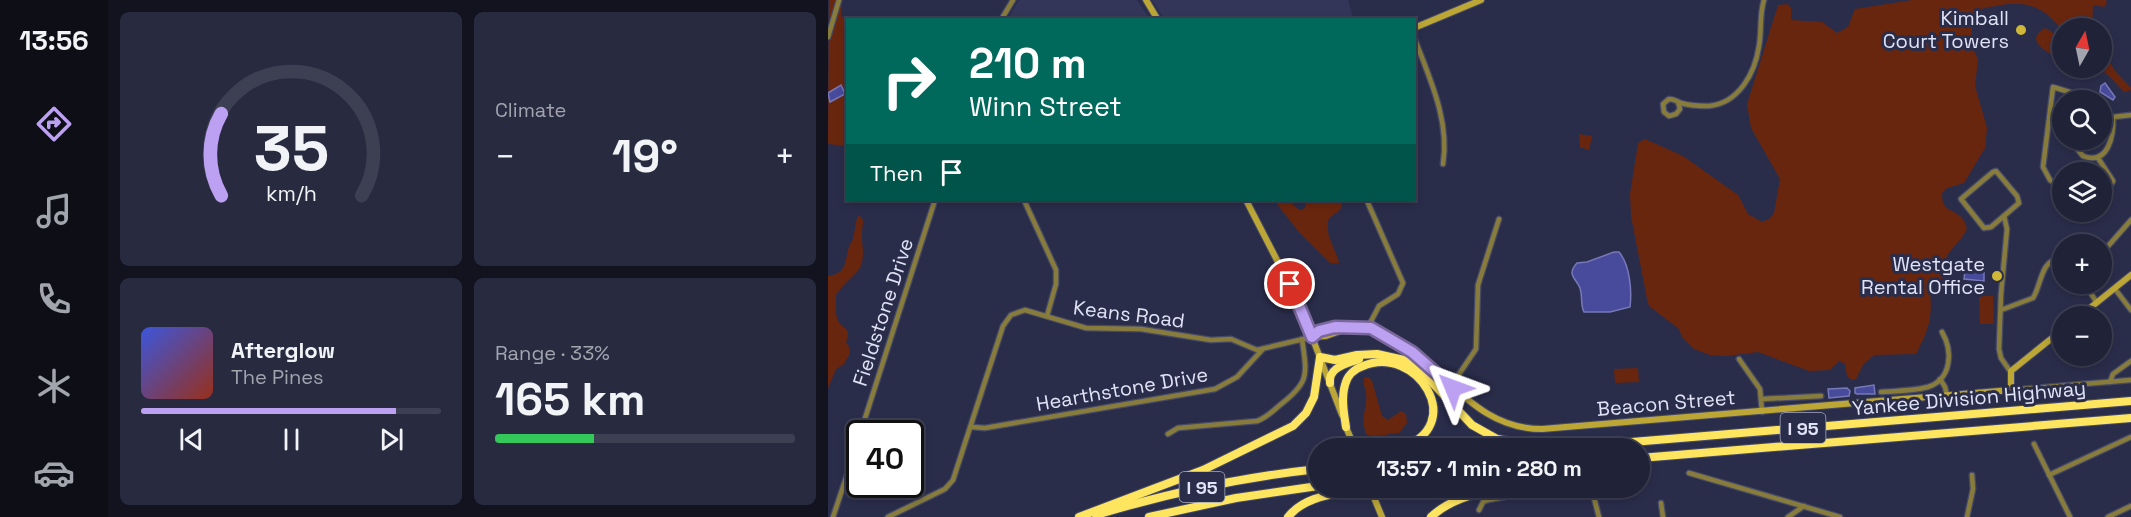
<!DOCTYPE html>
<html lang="en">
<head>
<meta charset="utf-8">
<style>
	:root { --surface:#202238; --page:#282a40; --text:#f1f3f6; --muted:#a2a4ae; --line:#3d3f53; --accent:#bca0f2 }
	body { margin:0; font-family:"Space Grotesk",sans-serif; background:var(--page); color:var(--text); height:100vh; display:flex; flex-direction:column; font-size:22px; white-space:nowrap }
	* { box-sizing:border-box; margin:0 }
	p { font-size:20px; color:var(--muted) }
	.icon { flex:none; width:33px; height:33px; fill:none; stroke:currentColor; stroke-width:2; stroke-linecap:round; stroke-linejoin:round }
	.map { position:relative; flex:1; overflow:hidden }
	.side { display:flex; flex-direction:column; gap:12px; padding:12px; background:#12131f; width:720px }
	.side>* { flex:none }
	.guide { position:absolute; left:18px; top:18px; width:570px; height:183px; border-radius:0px; box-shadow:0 3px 9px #0003,0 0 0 2px var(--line); background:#00695c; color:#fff; overflow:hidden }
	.needle { width:39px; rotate:9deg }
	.fabs { position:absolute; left:1224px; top:18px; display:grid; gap:12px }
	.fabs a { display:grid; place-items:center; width:60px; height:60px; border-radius:50%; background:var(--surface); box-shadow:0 3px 9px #0003,0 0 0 2px var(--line); font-size:30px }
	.speed { position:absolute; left:18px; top:420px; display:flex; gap:12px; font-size:30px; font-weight:700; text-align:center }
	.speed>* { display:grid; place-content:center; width:78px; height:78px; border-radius:50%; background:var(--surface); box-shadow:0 3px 9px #0003,0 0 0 2px var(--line); line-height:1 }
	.speed .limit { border:3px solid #111; border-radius:9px; background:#fff; color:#111 }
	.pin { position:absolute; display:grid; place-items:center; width:51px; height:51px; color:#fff; margin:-26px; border:3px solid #fff; border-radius:50%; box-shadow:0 2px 6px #0007 }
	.me { position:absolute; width:66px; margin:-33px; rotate:314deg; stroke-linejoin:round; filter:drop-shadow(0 0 4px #0008) }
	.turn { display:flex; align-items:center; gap:21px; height:126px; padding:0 24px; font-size:27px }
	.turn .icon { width:78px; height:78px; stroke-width:2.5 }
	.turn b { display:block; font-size:42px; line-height:51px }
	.then { display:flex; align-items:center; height:57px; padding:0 24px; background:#0003; gap:12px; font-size:22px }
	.big { font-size:45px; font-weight:700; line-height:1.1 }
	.side .tile { flex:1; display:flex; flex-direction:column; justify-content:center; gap:9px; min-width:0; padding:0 21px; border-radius:9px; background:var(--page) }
	.side .dial { align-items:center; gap:0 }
	.dial svg { height:156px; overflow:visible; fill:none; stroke:var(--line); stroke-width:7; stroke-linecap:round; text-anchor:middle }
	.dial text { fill:var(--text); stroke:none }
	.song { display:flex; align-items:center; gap:18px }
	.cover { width:72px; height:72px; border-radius:9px; background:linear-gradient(135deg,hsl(230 70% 55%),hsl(10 70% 35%)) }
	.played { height:6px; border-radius:3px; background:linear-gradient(90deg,var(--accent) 85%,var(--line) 85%) }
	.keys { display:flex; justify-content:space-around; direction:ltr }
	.heat { display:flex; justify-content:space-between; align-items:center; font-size:33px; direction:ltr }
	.charge { height:9px; border-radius:4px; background:linear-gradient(90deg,#34c759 33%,var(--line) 0) }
	.side .tiles { flex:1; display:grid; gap:12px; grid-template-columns:repeat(2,1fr) }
	.trip { position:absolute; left:480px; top:438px; width:342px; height:60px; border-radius:30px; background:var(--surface); box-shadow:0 3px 9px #0003,0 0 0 2px var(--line); font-weight:700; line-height:60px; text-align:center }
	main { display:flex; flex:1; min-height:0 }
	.tab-bar { display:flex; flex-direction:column; width:108px; justify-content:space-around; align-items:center; background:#0d0e16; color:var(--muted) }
	.tab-bar .icon { width:42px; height:42px }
	.tab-bar .on { color:var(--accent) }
	.tab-bar b { font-size:27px; color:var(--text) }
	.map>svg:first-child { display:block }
</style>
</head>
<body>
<main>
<nav class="tab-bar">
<b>13:56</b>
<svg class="icon on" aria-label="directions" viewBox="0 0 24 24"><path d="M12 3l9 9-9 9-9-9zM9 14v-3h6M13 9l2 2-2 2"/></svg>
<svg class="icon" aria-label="music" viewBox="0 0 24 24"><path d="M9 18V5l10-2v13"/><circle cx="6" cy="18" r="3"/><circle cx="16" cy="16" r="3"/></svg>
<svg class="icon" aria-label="phone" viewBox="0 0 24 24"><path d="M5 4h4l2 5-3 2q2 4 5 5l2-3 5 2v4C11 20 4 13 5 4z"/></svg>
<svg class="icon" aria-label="climate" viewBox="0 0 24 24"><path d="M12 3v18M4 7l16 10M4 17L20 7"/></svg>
<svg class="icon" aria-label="car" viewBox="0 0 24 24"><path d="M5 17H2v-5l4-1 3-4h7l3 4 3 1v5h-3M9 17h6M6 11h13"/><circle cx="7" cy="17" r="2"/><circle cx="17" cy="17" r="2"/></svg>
</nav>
<section class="side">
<div class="tiles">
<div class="tile dial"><svg viewBox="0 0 100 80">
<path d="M14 69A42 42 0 1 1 86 69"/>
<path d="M14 69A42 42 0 0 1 14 27" stroke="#bca0f2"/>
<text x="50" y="56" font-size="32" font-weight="700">35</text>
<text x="50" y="72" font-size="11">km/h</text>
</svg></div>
<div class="tile"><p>Climate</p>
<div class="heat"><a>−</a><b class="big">19°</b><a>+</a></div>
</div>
<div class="tile">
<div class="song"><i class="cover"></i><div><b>Afterglow</b><p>The Pines</p></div></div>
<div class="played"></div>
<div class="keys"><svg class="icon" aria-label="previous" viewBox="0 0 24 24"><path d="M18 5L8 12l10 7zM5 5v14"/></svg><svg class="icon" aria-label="pause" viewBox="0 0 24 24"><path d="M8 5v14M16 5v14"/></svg><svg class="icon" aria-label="next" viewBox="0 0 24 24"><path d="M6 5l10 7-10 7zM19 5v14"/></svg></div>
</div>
<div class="tile"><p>Range · 33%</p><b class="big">165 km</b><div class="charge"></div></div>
</div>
</section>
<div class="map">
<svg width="1303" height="517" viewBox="0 0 1303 517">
	<rect width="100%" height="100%" fill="#2a2d4a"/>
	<g fill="#333658">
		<path d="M191 0H309L322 19H180Z"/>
		<path d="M324 0H520L525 19H336Z"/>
	</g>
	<g fill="#69260f">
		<path d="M1 0H14L13 15 19 23V146L0 144Z"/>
		<path d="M1084 0H1278L1279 2 1276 7 1265 5 1264 28 1234 30C1210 0 1192 0 1153 9L1145 22 1142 43 1150 59 1147 86 1159 128 1157 148 1136 183 1119 188 1114 193C1114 214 1125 207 1135 219 1137 222 1138 226 1139 229 1129 249 1112 252 1116 278L1101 282C1105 315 1103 325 1088 354L1046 355 1035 365 1028 379 1024 380 1019 376 1017 364 1011 361 1002 370 981 371 930 352 898 356 882 355 866 349 854 337 851 329 821 306 819 299 803 216 802 194 810 143 817 139 855 156 910 195 920 214 934 222 941 219 946 213 952 179 923 128 919 104 950 5 960 4 963 8V20L994 22 1009 33 1020 27 1027 9Z"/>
		<path d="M1217 28 1224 32 1234 43V60C1222 54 1194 41 1217 28Z"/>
		<path d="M1274 49 1287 71 1303 88V90L1296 92 1280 75 1270 68H1274Z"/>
		<path d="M751 134 764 136 761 150 752 147Z"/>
		<path d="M449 200H460L471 210 476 209 480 200H515L512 210 501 218C496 236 507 246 511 263H502L470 231 449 204Z"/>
		<path d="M31 215 35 220C35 226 33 234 34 240 35 251 37 264 28 273 21 280 14 286 8 295 8 302 7 315 10 321 16 331 24 327 18 342L21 347 22 353 16 364 8 369 0 388V276C20 273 16 262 21 247 23 242 26 239 26 233 28 226 27 221 31 215Z"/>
		<path d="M1151 296H1165L1166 324H1152Z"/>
		<path d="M810 368 811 382 787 383 786 369Z"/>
		<path d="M541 377 544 381 554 416 560 420 573 411 578 414 579 423 571 433C560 433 549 439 538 434 532 414 540 408 538 393 537 387 535 384 536 378Z"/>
	</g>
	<g fill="#484a9c" stroke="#7678b7" stroke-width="1.5">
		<path d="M1277 83 1287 97 1285 100 1272 92 1273 86Z"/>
		<path d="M13 85 17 94 2 102 0 93Z"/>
		<path d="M786 252H791C802 265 804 291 802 307L782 312H756C752 304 755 297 752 288 748 278 738 275 749 263L759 262Z"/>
		<path d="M1137 271H1156V281L1136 279Z"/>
		<path d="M1046 385 1047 394H1029L1027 393V388Z"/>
		<path d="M1019 388 1022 391 1021 396 1001 398 1000 389Z"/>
	</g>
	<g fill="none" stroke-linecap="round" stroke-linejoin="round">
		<g stroke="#474a66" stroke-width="7">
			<g id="street">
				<path d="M173 20 185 0"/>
				<path d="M0 37 11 0"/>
				<path d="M586 37C601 77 622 120 615 164"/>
				<path d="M850 102 852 109 848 114 841 116 836 112 835 104 841 99C846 99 848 101 853 103 862 106 872 106 881 106 911 103 927 73 931 46 934 30 931 16 936 0"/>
				<path d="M1285 117 1303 115"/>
				<path d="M1250 140V150L1255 156C1280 166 1286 136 1285 117L1274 116"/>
				<path d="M1270 158 1285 181 1274 198"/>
				<path d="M1168 171 1189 196 1191 203 1163 227 1156 228 1133 199 1165 172Z"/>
				<path d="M1234 188 1222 180 1215 167 1225 87 1251 95 1258 100"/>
				<path d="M196 200 228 270V284L219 316"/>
				<path d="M1176 216 1179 229 1173 294 1171 349 1173 358 1182 371"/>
				<path d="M1274 253 1303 220"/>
				<path d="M1257 284 1269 303"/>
				<path d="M1287 289 1303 310"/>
				<path d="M1173 310 1205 298C1214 284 1212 259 1234 258"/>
				<path d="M540 327 551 306 570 294 575 283 540 203"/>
				<path d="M911 359 932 389 934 412"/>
				<path d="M1112 379 1117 387 1119 396"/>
				<path d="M1282 382 1285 374 1303 361"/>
				<path d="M623 386 648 349 650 285 671 219"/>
				<path d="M1183 390 1303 380"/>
				<path d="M1053 392C1068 391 1085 391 1100 387 1124 379 1125 351 1114 332"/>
				<path d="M934 399 993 396"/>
				<path d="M144 427 157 428 387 389 409 377 434 350"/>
				<path d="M32 434 107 200"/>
				<path d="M340 434 350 428 429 421C438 418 445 411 452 405 482 382 479 375 474 339"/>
				<path d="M1206 444 1242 517"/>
				<path d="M861 473 1012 517"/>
				<path d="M1221 475 1303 437"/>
				<path d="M760 488 765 494 771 517"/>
				<path d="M833 503 835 517"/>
				<path d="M651 510 655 502 660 500 726 488"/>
				<path d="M5 517 32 436"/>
				<path d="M60 517 117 489 125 480 175 326 183 315 197 310 258 328 313 329 383 340 403 339 429 350 484 337"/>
				<path d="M960 517 976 506"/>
				<path d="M1139 517 1145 489 1144 475"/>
				<path d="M1280 517 1303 506"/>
			</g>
		</g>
		<g stroke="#474a66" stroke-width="8">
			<g id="secondary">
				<path d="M318 0 330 20"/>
				<path d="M586 28 653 0"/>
				<path d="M418 200 471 303 514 415"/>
				<path d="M1252 316 1303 275"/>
				<path d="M484 337C499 324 528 323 547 329 564 338 582 349 597 362 633 393 662 429 714 429L1183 390V371L1234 330"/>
				<path d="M484 337 498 336 518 329"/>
				<path d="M517 425 527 448"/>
				<path d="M542 488 554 517"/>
			</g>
		</g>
		<g stroke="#474a66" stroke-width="10">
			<g id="highway">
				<path d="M502 383C500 367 519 364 531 359"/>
				<path d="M518 427C516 414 513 398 517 385 519 376 526 369 535 366 588 343 642 426 572 448"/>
				<path d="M780 444 1303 401"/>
				<path d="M812 458 1303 418"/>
				<path d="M268 515C341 493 415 477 490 469"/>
				<path d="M251 517 375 470 465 426 478 413 486 397 492 357 507 360 529 355 549 354 576 360 596 374 644 425 669 439 697 444H784"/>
				<path d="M321 517 408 498 490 486"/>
				<path d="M460 517C476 497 501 495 525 491"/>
				<path d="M603 517C622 499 646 494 672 488"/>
			</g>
		</g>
		<use href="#street" stroke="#887c3c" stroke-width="4.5"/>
		<use href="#secondary" stroke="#bba636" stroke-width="6"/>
		<use href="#highway" stroke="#fee560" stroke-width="8"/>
		<g stroke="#474a66" stroke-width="10" stroke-linecap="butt">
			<path id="highway-bridge" d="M525 491 548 488"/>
		</g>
		<use href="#highway-bridge" stroke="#fee560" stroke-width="8"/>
	</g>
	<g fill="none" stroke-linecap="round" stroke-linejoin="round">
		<g stroke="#7a689d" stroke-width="15">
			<path id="route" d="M462 284 484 337 491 331 507 327 543 328 584 352 625 388"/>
		</g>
		<use href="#route" stroke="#bca0f2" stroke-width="10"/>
	</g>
	<g fill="#cfb837" stroke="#2a2d4a" stroke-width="2">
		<circle cx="1193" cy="30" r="6"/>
		<circle cx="1169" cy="276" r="6"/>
	</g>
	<g text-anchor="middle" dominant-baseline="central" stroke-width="6" stroke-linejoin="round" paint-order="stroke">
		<g fill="#2a2d4a" stroke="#a9acc2" stroke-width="1.5">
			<rect x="952.5" y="413" width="45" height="30" rx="4.5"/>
			<rect x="351.5" y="472" width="45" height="30" rx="4.5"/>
		</g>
		<g font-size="18" font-weight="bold" fill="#e0e3f6">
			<text x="975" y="428">I 95</text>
			<text x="374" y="487">I 95</text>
		</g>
		<g font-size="20" fill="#e0e3f6" stroke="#2a2d4a" text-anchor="end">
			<text x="1181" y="18">Kimball<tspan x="1181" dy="23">Court Towers</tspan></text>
			<text x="1157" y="264">Westgate<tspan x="1157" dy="23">Rental Office</tspan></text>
		</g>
		<g font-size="20" fill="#e0e3f6" stroke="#2a2d4a">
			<text transform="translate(55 312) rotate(-72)">Fieldstone Drive</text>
			<text transform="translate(301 314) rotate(7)">Keans Road</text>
			<text transform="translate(294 389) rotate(-10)">Hearthstone Drive</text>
			<text transform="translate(1141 398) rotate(-5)">Yankee Division Highway</text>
			<text transform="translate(838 403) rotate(-5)">Beacon Street</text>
		</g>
	</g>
</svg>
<div class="fabs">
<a><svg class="needle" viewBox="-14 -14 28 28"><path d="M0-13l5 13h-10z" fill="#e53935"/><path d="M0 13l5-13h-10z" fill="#a2a4ae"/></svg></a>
<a><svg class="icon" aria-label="search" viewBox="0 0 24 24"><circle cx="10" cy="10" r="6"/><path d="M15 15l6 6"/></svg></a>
<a><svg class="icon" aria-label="layers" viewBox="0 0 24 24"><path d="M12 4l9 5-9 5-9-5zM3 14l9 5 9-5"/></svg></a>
<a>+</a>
<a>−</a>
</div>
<div class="speed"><div class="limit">40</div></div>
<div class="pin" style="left:462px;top:284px;background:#d93025"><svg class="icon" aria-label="arrive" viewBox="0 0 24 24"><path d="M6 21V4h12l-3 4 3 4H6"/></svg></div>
<svg class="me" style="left:625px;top:388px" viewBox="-20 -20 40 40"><path d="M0-17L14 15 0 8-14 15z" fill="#bca0f2" stroke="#fff" stroke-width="4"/></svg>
<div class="trip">13:57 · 1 min · 280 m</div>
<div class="guide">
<div class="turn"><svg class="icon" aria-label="right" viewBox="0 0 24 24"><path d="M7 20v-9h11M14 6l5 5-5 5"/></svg><div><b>210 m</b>Winn Street</div></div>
<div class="then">Then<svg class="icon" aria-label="arrive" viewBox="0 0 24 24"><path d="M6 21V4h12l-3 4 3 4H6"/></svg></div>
</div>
</div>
</main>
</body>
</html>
